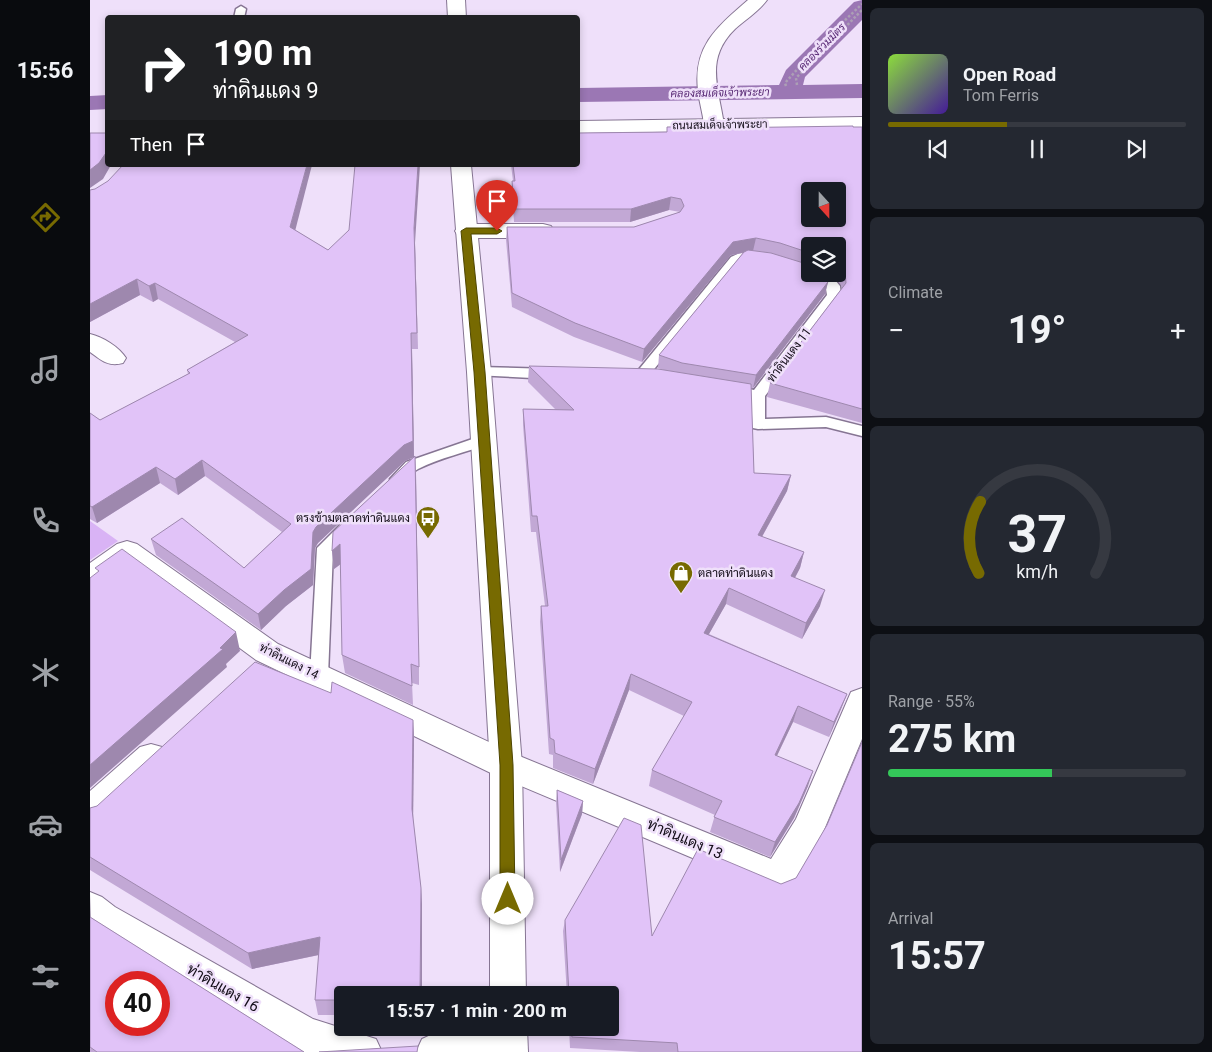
<!DOCTYPE html>
<html lang="en">
<head>
<meta charset="utf-8">
<style>
	:root { --surface:#171b24; --page:#242831; --text:#f1f3f6; --muted:#9ea1a6; --line:#363941; --accent:#776a01 }
	body { margin:0; font-family:Roboto,Sarabun,sans-serif; background:var(--page); color:var(--text); height:100vh; display:flex; flex-direction:column; font-size:19px; white-space:nowrap }
	* { box-sizing:border-box; margin:0 }
	p { font-size:16px; color:var(--muted) }
	.icon { flex:none; width:28px; height:28px; fill:none; stroke:currentColor; stroke-width:2; stroke-linecap:round; stroke-linejoin:round }
	.map { position:relative; flex:1; overflow:hidden }
	.sheet { display:flex; flex-direction:column; gap:8px; padding:8px; background:#0d0f14; width:350px }
	.sheet>* { flex:none }
	.banner { position:absolute; left:15px; top:15px; width:475px; height:152px; border-radius:5px; box-shadow:0 2px 8px #0003; background:#202124; color:#fff; overflow:hidden }
	.needle { width:32px; rotate:159deg }
	.controls { position:absolute; left:711px; top:182px; display:grid; gap:10px }
	.controls a { display:grid; place-items:center; width:45px; height:45px; border-radius:5px; background:var(--surface); box-shadow:0 2px 8px #0003; font-size:25px }
	.speed { position:absolute; left:15px; top:971px; display:flex; gap:10px; font-size:25px; font-weight:700; text-align:center }
	.speed>* { display:grid; place-content:center; width:65px; height:65px; border-radius:50%; background:var(--surface); box-shadow:0 2px 8px #0003; line-height:1 }
	.speed .limit { border:8px solid #d22; background:#fff; color:#111 }
	.pin { position:absolute; display:grid; place-items:center; width:42px; height:42px; color:#fff; margin:-51px -21px; border-radius:50% 50% 50% 0; rotate:-45deg; box-shadow:0 0 5px #0007 }
	.pin .icon { rotate:45deg }
	.me { position:absolute; width:55px; margin:-28px; rotate:0deg; stroke-linejoin:round; filter:drop-shadow(0 0 4px #0008) }
	.turn { display:flex; align-items:center; gap:18px; height:105px; padding:0 25px; font-size:22px }
	.turn .icon { width:65px; height:65px; stroke-width:2.5 }
	.turn b { display:block; font-size:35px; line-height:42px }
	.then { display:flex; align-items:center; height:48px; padding:0 25px; background:#0003; gap:10px; font-size:19px }
	.big { font-size:38px; font-weight:700; line-height:1.1 }
	.sheet .tile { flex:1; display:flex; flex-direction:column; justify-content:center; gap:8px; min-width:0; padding:0 18px; border-radius:8px; background:var(--page) }
	.sheet .dial { align-items:center; gap:0 }
	.dial svg { height:130px; overflow:visible; fill:none; stroke:var(--line); stroke-width:7; stroke-linecap:round; text-anchor:middle }
	.dial text { fill:var(--text); stroke:none }
	.song { display:flex; align-items:center; gap:15px }
	.cover { width:60px; height:60px; border-radius:8px; background:linear-gradient(135deg,hsl(90 70% 55%),hsl(260 70% 35%)) }
	.played { height:5px; border-radius:2px; background:linear-gradient(90deg,var(--accent) 40%,var(--line) 40%) }
	.keys { display:flex; justify-content:space-around; direction:ltr }
	.heat { display:flex; justify-content:space-between; align-items:center; font-size:28px; direction:ltr }
	.charge { height:8px; border-radius:4px; background:linear-gradient(90deg,#34c759 55%,var(--line) 0) }
	.trip { position:absolute; left:244px; top:986px; width:285px; height:50px; border-radius:5px; background:var(--surface); box-shadow:0 2px 8px #0003; font-weight:700; line-height:50px; text-align:center }
	main { display:flex; flex:1; min-height:0 }
	.menu { display:flex; flex-direction:column; width:90px; justify-content:space-around; align-items:center; background:#090b0e; color:var(--muted) }
	.menu .icon { width:35px; height:35px }
	.menu .active { color:var(--accent) }
	.menu b { font-size:22px; color:var(--text) }
	.map>svg:first-child { display:block }
</style>
</head>
<body>
<main>
<nav class="menu">
<b>15:56</b>
<svg class="icon active" aria-label="directions" viewBox="0 0 24 24"><path d="M12 3l9 9-9 9-9-9zM9 14v-3h6M13 9l2 2-2 2"/></svg>
<svg class="icon" aria-label="music" viewBox="0 0 24 24"><path d="M9 18V5l10-2v13"/><circle cx="6" cy="18" r="3"/><circle cx="16" cy="16" r="3"/></svg>
<svg class="icon" aria-label="phone" viewBox="0 0 24 24"><path d="M5 4h4l2 5-3 2q2 4 5 5l2-3 5 2v4C11 20 4 13 5 4z"/></svg>
<svg class="icon" aria-label="climate" viewBox="0 0 24 24"><path d="M12 3v18M4 7l16 10M4 17L20 7"/></svg>
<svg class="icon" aria-label="car" viewBox="0 0 24 24"><path d="M5 17H2v-5l4-1 3-4h7l3 4 3 1v5h-3M9 17h6M6 11h13"/><circle cx="7" cy="17" r="2"/><circle cx="17" cy="17" r="2"/></svg>
<svg class="icon" aria-label="filters" viewBox="0 0 24 24"><path d="M4 7h16M4 17h16"/><circle cx="9" cy="7" r="2"/><circle cx="15" cy="17" r="2"/></svg>
</nav>
<div class="map">
<svg width="772" height="1052" viewBox="0 0 772 1052">
	<rect width="100%" height="100%" fill="#efe0fa"/>
	<path fill="#d9b3f5" d="M0 521 28 541 0 560Z"/>
	<g fill="none" stroke-linecap="round" stroke-linejoin="round">
		<g fill="#9b77b4" fill-rule="evenodd">
			<path d="M772 0V20L715 77 713 85 772 84V98L488 102V88L689 85 696 70 764 2Z"/>
			<path d="M18 95V109L0 110V96Z"/>
		</g>
		<g stroke="#867593" stroke-width="3">
			<g id="lane">
				<path d="M151 6 156 9 154 18H144L146 9Z"/>
				<path d="M652 252 671 254 678 258C670 266 659 257 651 263L556 379H546L544 376 546 373 641 257Z"/>
				<path d="M718 271H720V274H740L750 286 751 295 675 396V419L736 417 772 426V436L736 427 668 429 663 428 660 424 661 398 635 393 633 390 635 387 640 385 664 390 737 295C736 282 730 280 718 277L716 274Z"/>
				<path d="M389 367 461 369 466 371 468 374 466 377 461 379 384 375 382 372 384 369Z"/>
				<path d="M394 435 399 436 402 440 399 444C376 452 350 458 328 469 318 474 316 487 302 483L300 479 316 462Z"/>
				<path d="M258 521 264 523 266 527 243 550 238 676 235 681 229 683 223 681 220 676 227 548 252 523Z"/>
			</g>
		</g>
		<g stroke="#867593" stroke-width="2">
			<g id="street">
				<path d="M658 0H677C669 11 655 20 645 29 614 59 629 89 634 125L631 129 624 131 617 129 614 125C613 113 609 102 608 90 603 46 627 27 658 0Z"/>
				<path d="M376 224H453L461 226 464 231 461 236 453 238H376L368 236 365 231 368 226Z"/>
				<path d="M0 334C13 337 29 347 36 358L33 363C18 367 11 360 0 352Z"/>
				<path d="M37 541 47 544 188 644 427 755 681 859 706 819 761 692 772 688V739L731 837 700 889 688 894 405 775 166 660 37 565 10 585 0 588V563L27 544Z"/>
				<path d="M61 744 72 747 77 757 72 767 12 822 0 826V791L50 747Z"/>
				<path d="M0 892 12 897 25 907 223 1019 286 1039 292 1052H211L202 1048 1 929Z"/>
				<path d="M419 1032 432 1038 438 1052H326L332 1039 345 1033Z"/>
			</g>
		</g>
		<g stroke="#867593" stroke-width="2">
			<g id="secondary">
				<path d="M357 0H375L376 18H358Z"/>
				<path d="M772 117V129L488 133V121Z"/>
				<path d="M361 165H381L401 372 432 765 436 995H400V765L377 372Z"/>
				<path d="M400 1028H437L438 1052H400Z"/>
			</g>
		</g>
		<g stroke="#ac9fb5" stroke-width="2.5" stroke-dasharray="2.5 2" stroke-linecap="butt">
			<path d="M707 85 706 78 772 10"/>
			<path d="M696 86 695 83 730 44 772 4"/>
		</g>
		<use href="#lane" fill="#fff" fill-rule="evenodd"/>
		<use href="#street" fill="#fff" fill-rule="evenodd"/>
		<use href="#secondary" fill="#fff" fill-rule="evenodd"/>
	</g>
	<g fill="#c2a8d5">
		<path d="M627 126V128L772 127V423L677 397 680 383 752 288 751 285 742 274H748V246H720V274L738 282 735 294 663 388H661L664 473 701 475 697 491 672 537 714 552 710 568 705 578 730 606 712 639 636 604 619 634 757 694 751 709 739 737 703 722 687 756 718 786 704 818 680 857 620 832 625 815 559 786 562 770 594 716 539 690 503 784 463 768V755L459 754 450 622 451 606H455L446 532H441L433 425V409L466 410 438 382 439 366 576 371 568 368 569 355 653 253 641 255 552 362 484 337 422 307 416 240 417 227H544L590 212 579 210 540 222H424L422 194V181H423L421 165H488L577 132Z"/>
		<path d="M0 190 205 230 238 250 325 243 328 349H322L324 456H325L326 474 329 685 322 683 323 705 255 673 252 655 251 564 244 569 242 551 322 458 315 461 228 543 225 548 223 585 196 606 171 630 66 555 61 539 154 568 192 532 115 476 88 495 70 483 7 523 0 519V413L10 420 98 374 97 370 145 342 68 299 63 302 50 295 0 322Z"/>
		<path d="M241 693 323 720 324 738 323 819 331 888 332 905 252 995V1015H228L225 1000 229 955 162 969 0 870V808L7 806Z"/>
		<path d="M467 790 493 801 492 814 470 872 466 803Z"/>
		<path d="M737 825 772 1052H550L480 1048 479 1028H520V995H477L473 931 475 920 562 936 706 878Z"/>
		<path d="M0 917 214 1052H0Z"/>
	</g>
	<g fill="#9e88ae">
		<path d="M18 150V165H21L13 179 0 188V170Z"/>
		<path d="M217 165H222L202 243 200 227Z"/>
		<path d="M328 165H330L325 243 328 349 324 228Z"/>
		<path d="M581 197 579 210 540 222 541 209Z"/>
		<path d="M666 238 663 251 641 255 552 362 554 349 643 242Z"/>
		<path d="M47 279 50 295 0 322V304Z"/>
		<path d="M738 282 735 294 663 388 666 375Z"/>
		<path d="M65 283 68 299 63 302 59 286Z"/>
		<path d="M322 349 324 457 315 461 228 543 225 548 223 585 196 606 171 630 168 614 223 532Z"/>
		<path d="M325 456 326 474 329 685V667Z"/>
		<path d="M112 460 115 476 88 495 85 479Z"/>
		<path d="M66 467 70 483 7 523 2 507Z"/>
		<path d="M701 475 697 491 664 551 668 535Z"/>
		<path d="M250 544 252 563 244 569 242 551Z"/>
		<path d="M714 552 710 568 697 592 701 576Z"/>
		<path d="M639 588 636 604 611 648 614 633Z"/>
		<path d="M735 590 730 606 712 639 716 623Z"/>
		<path d="M146 632 150 651 136 664 137 667 0 788V765Z"/>
		<path d="M541 674 539 690 503 784 505 769Z"/>
		<path d="M757 694 751 709 739 737 744 722Z"/>
		<path d="M708 706 703 722 680 770 685 755Z"/>
		<path d="M323 720 324 738 323 827 322 809Z"/>
		<path d="M723 771 718 786 704 818 680 857 685 842Z"/>
		<path d="M493 801 492 814 470 872 471 860Z"/>
		<path d="M331 888 332 905V995H330Z"/>
		<path d="M230 937 233 954 162 969 158 953Z"/>
	</g>
	<g fill="#e1c3f8" stroke="#9e88ae" fill-rule="evenodd">
		<path d="M627 126 625 128 763 126V127H772V409L680 383 756 283 755 272 748 263V246H720V253L690 243 666 238 643 242 554 349 485 323 422 293 417 227H544L590 212 594 206 591 199 581 197 541 209H424L422 181H425L423 165H488V133L577 132V127ZM720 191H748V219H720Z"/>
		<path d="M0 133H18V150L9 163 0 170Z"/>
		<path d="M33 165H217L200 227 238 250 259 230 265 165H328L324 228 327 333H321L323 441 314 445 226 527 223 532 221 569 194 590 168 614 61 539 92 518 154 568 201 524 112 460 85 479 66 467 2 507 0 506V413L10 420 100 373 97 370 158 335 65 283 59 286 47 279 0 304V190L5 189 18 181Z"/>
		<path d="M658 250 681 253 720 265V274H736L737 275 738 282 666 375 592 363 569 355 654 252Z"/>
		<path d="M439 366 568 369 661 384 664 473 701 475 668 535 714 552 701 576 735 590 716 623 639 588 614 633 757 694 744 722 708 706 685 755 723 771 709 803 685 842 624 817 632 801 562 770 602 702 541 674 505 769 465 753 464 740 460 738 451 606H458L447 516H442L433 409 484 410Z"/>
		<path d="M325 456 329 667 321 664 322 686 252 655 250 544 242 551 243 532Z"/>
		<path d="M32 549 146 632 130 648 133 649 0 765V578L9 571 5 568Z"/>
		<path d="M165 662 241 693 242 682 323 720 322 809 331 888 330 995H252V1000H225L230 937 158 953 0 857V808L7 806Z"/>
		<path d="M772 742V1052H588L587 1043 482 1037 481 1028H520V995H479L475 920 534 818 551 825 562 936 608 849 691 884 706 878 737 825Z"/>
		<path d="M467 790 493 801 471 860Z"/>
		<path d="M0 917 214 1052H7L0 1047ZM26 982H69V1025H26Z"/>
		<path d="M328 1046 327 1052H229Z"/>
	</g>
	<path fill="#776a01" stroke="#4d4501" d="M376 228H407L412 231 407 234H381L395 372 423 765 425 899 423 904 418 906 412 904 410 899V765L384 372 371 231Z"/>
	<defs>
		<g id="bus-pin" transform="scale(1.25)"><path d="M0 17L-7.5 6A9.5 9.5 0 1 1 7.5 6Z" fill="#776a01" stroke="#efe0fa"/><path d="M-5-6H5V4H4V6H2V4H-2V6H-4V4H-5ZM-3.5-4V0h7V-4ZM-3.5 1.2v1.5H-2V1.2ZM2 1.2v1.5H3.5V1.2Z" fill="#fff"/></g>
		<g id="shop-pin" transform="scale(1.25)"><path d="M0 17L-7.5 6A9.5 9.5 0 1 1 7.5 6Z" fill="#776a01" stroke="#efe0fa"/><path d="M-5-2.5h2.3a2.7 3.5 0 0 1 5.4 0H5L5.5 6h-11ZM-1.5-2.5h3a1.5 2.3 0 0 0-3 0Z" fill="#fff"/></g>
	</defs>
	<g fill-rule="evenodd">
		<use href="#bus-pin" x="338" y="518"/>
		<use href="#shop-pin" x="591" y="573"/>
	</g>
	<g text-anchor="middle" dominant-baseline="central" stroke-width="5" stroke-linejoin="round" paint-order="stroke">
		<g font-size="11" font-style="italic" fill="#582974" stroke="#efe0fa">
			<text transform="translate(732 47) rotate(-45)">คลองร่วมมิตร</text>
			<text transform="translate(630 93) rotate(-1)">คลองสมเด็จเจ้าพระยา</text>
		</g>
		<g font-size="11" fill="#130d18" stroke="#efe0fa">
			<text transform="translate(630 125) rotate(-1)">ถนนสมเด็จเจ้าพระยา</text>
		</g>
		<g font-size="12" fill="#130d18" stroke="#efe0fa">
			<text transform="translate(699 355) rotate(-53)">ท่าดินแดง 11</text>
			<text transform="translate(199 661) rotate(27)">ท่าดินแดง 14</text>
		</g>
		<g font-size="12" fill="#130d18" stroke="#efe0fa" text-anchor="end">
			<text x="320" y="518">ตรงข้ามตลาดท่าดินแดง</text>
			<text x="608" y="573" text-anchor="start">ตลาดท่าดินแดง</text>
		</g>
		<g font-size="15" fill="#130d18" stroke="#efe0fa">
			<text transform="translate(595 839) rotate(23)">ท่าดินแดง 13</text>
			<text transform="translate(133 988) rotate(30)">ท่าดินแดง 16</text>
		</g>
	</g>
</svg>
<div class="controls">
<a><svg class="needle" viewBox="-14 -14 28 28"><path d="M0-13l5 13h-10z" fill="#e53935"/><path d="M0 13l5-13h-10z" fill="#9ea1a6"/></svg></a>
<a><svg class="icon" aria-label="layers" viewBox="0 0 24 24"><path d="M12 4l9 5-9 5-9-5zM3 14l9 5 9-5"/></svg></a>
</div>
<div class="speed"><div class="limit">40</div></div>
<div class="pin" style="left:407px;top:231px;background:#d93025"><svg class="icon" aria-label="arrive" viewBox="0 0 24 24"><path d="M6 21V4h12l-3 4 3 4H6"/></svg></div>
<svg class="me" style="left:418px;top:899px" viewBox="-20 -20 40 40"><circle r="19" fill="#fff"/><path d="M0-13L10 11 0 6-10 11z" fill="#776a01"/></svg>
<div class="trip">15:57 · 1 min · 200 m</div>
<div class="banner">
<div class="turn"><svg class="icon" aria-label="right" viewBox="0 0 24 24"><path d="M7 20v-9h11M14 6l5 5-5 5"/></svg><div><b>190 m</b>ท่าดินแดง 9</div></div>
<div class="then">Then<svg class="icon" aria-label="arrive" viewBox="0 0 24 24"><path d="M6 21V4h12l-3 4 3 4H6"/></svg></div>
</div>
</div>
<section class="sheet">
<div class="tile">
<div class="song"><i class="cover"></i><div><b>Open Road</b><p>Tom Ferris</p></div></div>
<div class="played"></div>
<div class="keys"><svg class="icon" aria-label="previous" viewBox="0 0 24 24"><path d="M18 5L8 12l10 7zM5 5v14"/></svg><svg class="icon" aria-label="pause" viewBox="0 0 24 24"><path d="M8 5v14M16 5v14"/></svg><svg class="icon" aria-label="next" viewBox="0 0 24 24"><path d="M6 5l10 7-10 7zM19 5v14"/></svg></div>
</div>
<div class="tile"><p>Climate</p>
<div class="heat"><a>−</a><b class="big">19°</b><a>+</a></div>
</div>
<div class="tile dial"><svg viewBox="0 0 100 80">
<path d="M14 69A42 42 0 1 1 86 69"/>
<path d="M14 69A42 42 0 0 1 15 25" stroke="#776a01"/>
<text x="50" y="56" font-size="32" font-weight="700">37</text>
<text x="50" y="72" font-size="11">km/h</text>
</svg></div>
<div class="tile"><p>Range · 55%</p><b class="big">275 km</b><div class="charge"></div></div>
<div class="tile"><p>Arrival</p><b class="big">15:57</b></div>
</section>
</main>
</body>
</html>
